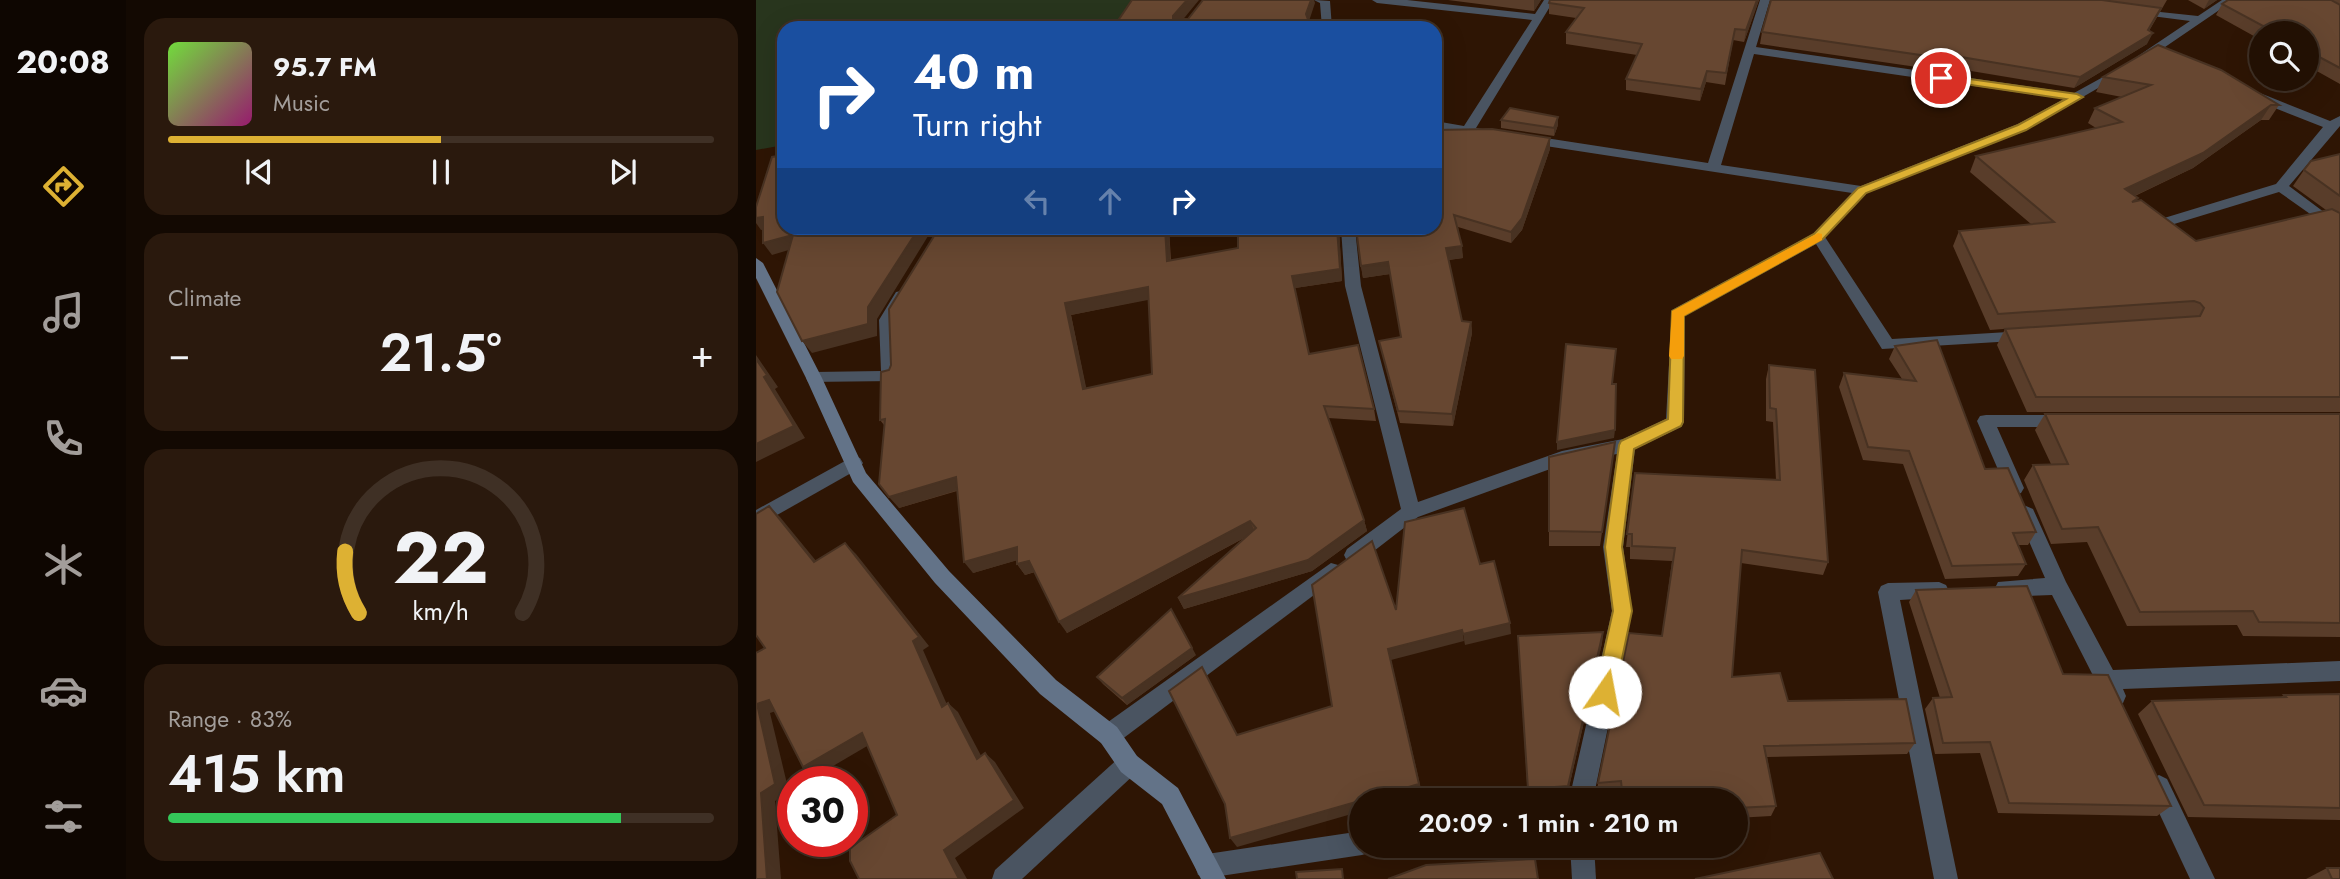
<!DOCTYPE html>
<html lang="en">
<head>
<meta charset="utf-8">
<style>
	:root { --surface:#221003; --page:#2a190d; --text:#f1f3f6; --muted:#a29d9a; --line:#3f3025; --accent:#ddb133 }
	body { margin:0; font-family:Jost,sans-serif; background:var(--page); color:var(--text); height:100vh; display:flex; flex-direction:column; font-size:26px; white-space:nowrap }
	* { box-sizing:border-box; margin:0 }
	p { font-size:23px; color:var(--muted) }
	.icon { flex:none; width:38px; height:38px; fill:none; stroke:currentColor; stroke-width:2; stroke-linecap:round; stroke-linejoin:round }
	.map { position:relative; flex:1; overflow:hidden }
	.panel { display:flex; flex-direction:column; gap:18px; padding:18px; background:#130902; width:630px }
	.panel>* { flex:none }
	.top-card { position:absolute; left:21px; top:21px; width:665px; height:214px; border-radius:21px; box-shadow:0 7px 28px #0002,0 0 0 2px var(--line); background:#1a4fa0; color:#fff; overflow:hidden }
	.fabs { position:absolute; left:1493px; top:21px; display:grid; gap:14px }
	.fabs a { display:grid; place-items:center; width:70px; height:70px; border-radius:50%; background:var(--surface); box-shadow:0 7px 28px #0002,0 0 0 2px var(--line); font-size:35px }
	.speed { position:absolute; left:21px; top:766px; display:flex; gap:14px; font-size:35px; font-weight:700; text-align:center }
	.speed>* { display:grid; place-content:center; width:91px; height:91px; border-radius:50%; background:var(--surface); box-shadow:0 7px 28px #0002,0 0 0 2px var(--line); line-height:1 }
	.speed .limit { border:10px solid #d22; background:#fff; color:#111 }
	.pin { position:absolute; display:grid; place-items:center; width:60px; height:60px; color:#fff; margin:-30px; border:4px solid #fff; border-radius:50%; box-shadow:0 2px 7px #0007 }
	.me { position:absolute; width:77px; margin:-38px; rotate:12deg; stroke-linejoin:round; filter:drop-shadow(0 0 5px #0008) }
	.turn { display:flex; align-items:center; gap:24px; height:147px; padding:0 21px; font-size:32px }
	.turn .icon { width:91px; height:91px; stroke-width:2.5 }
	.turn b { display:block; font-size:49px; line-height:60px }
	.lanes { display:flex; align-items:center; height:66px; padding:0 21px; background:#0003; justify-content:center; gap:35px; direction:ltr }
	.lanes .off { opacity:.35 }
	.big { font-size:52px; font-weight:600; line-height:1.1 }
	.panel .card { flex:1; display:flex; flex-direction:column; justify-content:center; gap:10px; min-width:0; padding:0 24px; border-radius:21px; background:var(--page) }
	.panel .dial { align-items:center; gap:0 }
	.dial svg { height:182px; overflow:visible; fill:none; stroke:var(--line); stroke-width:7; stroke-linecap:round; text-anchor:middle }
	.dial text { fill:var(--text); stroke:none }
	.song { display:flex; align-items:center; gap:21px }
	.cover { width:84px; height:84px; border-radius:10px; background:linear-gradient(135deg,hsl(100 70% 55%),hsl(320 70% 35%)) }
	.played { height:7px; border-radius:4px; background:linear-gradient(90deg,var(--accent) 50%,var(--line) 50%) }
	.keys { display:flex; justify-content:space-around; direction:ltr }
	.heat { display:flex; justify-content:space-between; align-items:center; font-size:38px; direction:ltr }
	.charge { height:10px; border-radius:5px; background:linear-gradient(90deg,#34c759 83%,var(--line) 0) }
	.trip { position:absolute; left:593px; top:788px; width:399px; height:70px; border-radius:35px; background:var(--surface); box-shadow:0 7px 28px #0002,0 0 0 2px var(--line); font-weight:600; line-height:70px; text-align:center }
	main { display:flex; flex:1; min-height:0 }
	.menu { display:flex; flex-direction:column; width:126px; justify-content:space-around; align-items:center; background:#0e0601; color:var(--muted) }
	.menu .icon { width:49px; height:49px }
	.menu .on { color:var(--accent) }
	.menu b { font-size:32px; color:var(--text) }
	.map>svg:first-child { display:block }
</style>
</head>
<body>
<main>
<nav class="menu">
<b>20:08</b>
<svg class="icon on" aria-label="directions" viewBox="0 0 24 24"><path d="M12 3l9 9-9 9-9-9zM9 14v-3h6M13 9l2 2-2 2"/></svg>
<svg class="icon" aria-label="music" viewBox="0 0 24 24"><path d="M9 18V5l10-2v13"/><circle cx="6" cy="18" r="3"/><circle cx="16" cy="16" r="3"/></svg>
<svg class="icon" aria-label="phone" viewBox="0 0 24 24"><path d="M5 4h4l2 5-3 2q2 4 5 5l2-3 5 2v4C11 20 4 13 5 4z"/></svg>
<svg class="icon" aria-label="climate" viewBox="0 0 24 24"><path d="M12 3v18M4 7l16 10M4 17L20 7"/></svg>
<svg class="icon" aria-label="car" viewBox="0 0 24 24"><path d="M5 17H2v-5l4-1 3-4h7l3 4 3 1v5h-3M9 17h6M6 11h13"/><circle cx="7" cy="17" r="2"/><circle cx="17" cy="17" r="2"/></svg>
<svg class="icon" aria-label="filters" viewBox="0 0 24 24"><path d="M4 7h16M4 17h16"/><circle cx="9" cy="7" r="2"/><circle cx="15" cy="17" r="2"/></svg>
</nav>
<section class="panel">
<div class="card">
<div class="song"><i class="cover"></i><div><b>95.7 FM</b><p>Music</p></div></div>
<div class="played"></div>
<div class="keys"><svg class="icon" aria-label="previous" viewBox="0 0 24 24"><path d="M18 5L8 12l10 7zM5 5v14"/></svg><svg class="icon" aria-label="pause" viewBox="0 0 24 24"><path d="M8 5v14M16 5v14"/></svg><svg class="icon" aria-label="next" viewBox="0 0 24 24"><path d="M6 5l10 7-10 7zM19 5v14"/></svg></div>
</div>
<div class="card"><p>Climate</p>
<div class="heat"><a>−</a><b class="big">21.5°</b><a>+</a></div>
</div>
<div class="card dial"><svg viewBox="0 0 100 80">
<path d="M14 69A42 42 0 1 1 86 69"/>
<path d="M14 69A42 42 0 0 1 8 42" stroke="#ddb133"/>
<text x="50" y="56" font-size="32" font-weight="700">22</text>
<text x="50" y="72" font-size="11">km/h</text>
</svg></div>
<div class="card"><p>Range · 83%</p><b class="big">415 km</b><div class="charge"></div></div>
</section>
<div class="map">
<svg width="1584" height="879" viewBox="0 0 1584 879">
	<rect width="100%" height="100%" fill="#2e1504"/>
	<path fill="#28351d" d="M0 0H375L365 24 306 28H28V145L0 150Z"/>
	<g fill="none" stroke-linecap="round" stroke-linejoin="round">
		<g fill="#4a5461" fill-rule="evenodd">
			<path d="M558 0 574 1 576 28H566L564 3Z"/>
			<path d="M616 0H651L779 14 788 0H798L720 128 733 130V136L729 137 679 129V121L708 126 776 20 621 3Z"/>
			<path d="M1004 0H1014L1000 47 1318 93 1358 71 1368 73 1270 130 1111 193 1069 237 1136 339 1269 331 1275 332 1277 336 1275 340 1126 349 1060 244 929 316 928 422 925 427 879 449 867 547 876 611 837 800H813L856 611 847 547 861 454 808 464 662 517 605 561 598 563 591 561 588 555 591 549 645 509 589 286 585 228H599L605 286 662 502 806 451 867 439 910 419 916 310 1057 234 1096 193 770 143 764 139 770 135 952 163ZM998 54 1308 99 1262 124 1105 186 965 165Z"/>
			<path d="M1466 0H1478L1390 60H1382V56L1434 21 1380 14 1376 13V9L1442 16Z"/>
			<path d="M1496 93H1504L1574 121 1584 116V126L1533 186 1584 224V235L1523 192 1405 228H1395V222L1520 184 1567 127 1496 99Z"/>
			<path d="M145 291 153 296 139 320 141 377 139 381 52 382 50 378 52 374 58 372 125 371 123 320 140 292Z"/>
			<path d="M1230 415H1308L1314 416 1317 421 1314 426 1308 427H1241L1268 488 1265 493 1259 495 1253 493 1250 488 1221 421 1224 416Z"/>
			<path d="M98 456 104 458 107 463 104 468 0 527V510Z"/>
			<path d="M1270 506 1277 509 1310 582 1357 670 1584 661V681L1367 689 1370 696 1367 703 1359 706 1351 703 1296 595 1249 597 1242 594 1239 588 1242 582 1289 578 1261 514 1263 509Z"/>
			<path d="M575 563 582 565 585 571 582 577 361 743 353 746 345 743 342 735 345 727Z"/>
			<path d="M1183 582 1190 585 1193 591 1190 597 1144 600 1202 879H1178L1122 592 1125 586 1132 583Z"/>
			<path d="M373 753 381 756 384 764 381 772 266 879H236L239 870 365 756Z"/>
			<path d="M1403 775 1411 779 1459 879H1434L1391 787 1395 779Z"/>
			<path d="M606 831V845H617L615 852 606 855 451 878 442 875 439 866 442 857 451 854Z"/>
			<path d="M814 845H838L840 879H816Z"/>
		</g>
		<path fill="#637388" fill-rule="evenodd" d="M0 258 7 263 66 378 110 473 193 571 300 680 361 727 381 756 422 788 470 879H445L406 804 365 772 345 743 284 694 179 583 97 482 50 378 0 278Z"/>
	</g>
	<g fill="#593d2a" fill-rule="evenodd">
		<path d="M692 0H785L778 11Z"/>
		<path d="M794 0H1003L988 42 977 40 969 85 950 82 944 101 870 90V79L881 55 810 44V32L820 18 793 14V3Z"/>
		<path d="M1015 0H1411L1393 31 1391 44 1318 88 1197 68 1195 72 1004 44 1006 32Z"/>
		<path d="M1432 0H1461L1448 9Z"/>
		<path d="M1472 0H1584V84L1550 65V33H1505V40L1460 15 1466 4Z"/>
		<path d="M1347 77 1523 105 1513 120H1505L1437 168 1379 196 1380 201 1440 241 1570 210 1537 186 1548 170 1584 154V412H1271L1241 345 1249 329 1289 326 1234 330 1197 246 1203 231 1275 224 1214 172 1220 156 1340 128 1332 123 1339 108 1366 97 1340 92Z"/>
		<path d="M745 120 802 125 798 136 745 128Z"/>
		<path d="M794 138V149L766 230 755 243 702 227 707 258 693 260 706 321 715 322 716 333 697 426 644 423 623 341 645 337 634 274 607 278 605 266Z"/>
		<path d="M183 228H413L415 260 482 248V228H583L586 281 539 288 553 354 618 409 620 421 572 418 608 520 611 531 556 571 428 609 422 598 492 536 311 633 279 572 269 575 261 564V560L217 573 201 491 143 508 128 425 124 420 133 370ZM393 299 396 374 330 389 315 315Z"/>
		<path d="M1139 346 1229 469 1280 532 1272 545H1262L1270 564 1262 576 1189 579 1147 464 1107 460 1083 387 1088 373 1146 379 1133 359Z"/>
		<path d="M1013 365 1072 562 1067 575 985 563 976 677 1032 701 1159 743 1151 754 1011 757 1020 806 1015 816 980 818V800H864V791L841 793 842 783 906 636 916 561 874 559V547H870L879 473 1020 480 1017 422 1010 421V379Z"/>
		<path d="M1289 414H1584V637L1487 636 1481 625 1371 626 1331 542 1295 544 1268 480 1277 465 1295 464 1279 430Z"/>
		<path d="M793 457H857L844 546H793Z"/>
		<path d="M1160 590 1307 674 1415 806 1401 816 1242 813 1224 753 1179 754 1169 709 1177 698H1184L1153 602Z"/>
		<path d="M847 632 846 643 811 796 772 799 762 636Z"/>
		<path d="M440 655 371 705 347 684 341 677Z"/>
		<path d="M1584 694V820L1432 817 1382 714 1396 701 1525 697 1528 695Z"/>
		<path d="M1571 868 1584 879H1550Z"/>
	</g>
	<g fill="#483222">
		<path d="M431 0H443L420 28 417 16Z"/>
		<path d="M555 0H558L559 3 552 24 550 14Z"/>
		<path d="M778 0H785L778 11Z"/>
		<path d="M1001 0H1003L988 42 990 30Z"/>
		<path d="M1453 0H1461L1448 9Z"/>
		<path d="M1405 8 1389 37 1397 33 1391 44 1318 88 1324 77Z"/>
		<path d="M951 71 950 82 944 101 945 89Z"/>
		<path d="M1515 105 1505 120 1437 168 1361 204 1369 189Z"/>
		<path d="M802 117V125L798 136V128Z"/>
		<path d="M794 138V149L766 230 755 243V232Z"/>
		<path d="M7 217 16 228 5 230 0 223V218Z"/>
		<path d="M163 228H177L121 319V336L56 353 46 341 112 307Z"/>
		<path d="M409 228H413L415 273 411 261Z"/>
		<path d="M581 228H583L586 281 539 288 536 276Z"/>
		<path d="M37 235 46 246 16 255 7 243Z"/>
		<path d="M706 246 707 258 691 260 690 248Z"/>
		<path d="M632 262 634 274 607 278 605 266Z"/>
		<path d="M392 287 397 299 315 315 333 401 327 389 309 303Z"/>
		<path d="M715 322 716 333 697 426 696 414Z"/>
		<path d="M0 355 22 387 19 389 49 438 0 462V444L8 377 0 359Z"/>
		<path d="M859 430 858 438 801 450V442Z"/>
		<path d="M200 477 209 488 143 508 133 497Z"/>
		<path d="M13 506 24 517 70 573 58 562Z"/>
		<path d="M608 520 611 531 556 571 428 609 422 598Z"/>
		<path d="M494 521 499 532 311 633 303 622Z"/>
		<path d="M89 543 100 554 173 646 167 650 196 716 186 707Z"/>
		<path d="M261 547 269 558 217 573 208 562Z"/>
		<path d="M273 561 281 571 269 575 261 564Z"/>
		<path d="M415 609 440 655 371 705 366 698Z"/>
		<path d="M754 623 755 634 709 645 707 634Z"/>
		<path d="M706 630 708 641 635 660 666 793 643 800H608L632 649Z"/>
		<path d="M847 632 846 643 811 796 812 786Z"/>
		<path d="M13 700 26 709 14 713 33 792 19 801 25 879H11L5 793 1 704Z"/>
		<path d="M192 703 202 712 231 767 221 759Z"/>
		<path d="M106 733 118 742 60 776 47 767Z"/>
		<path d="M229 753 239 762 268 808 199 858 211 879H203L188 850Z"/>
		<path d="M606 800V811L481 847 474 838Z"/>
	</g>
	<g fill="#674731" stroke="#483222" stroke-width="2" fill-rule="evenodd">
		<path d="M376 0H431L417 16V19H432L447 0H555L550 14 555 28H357Z"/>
		<path d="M794 0H1001L990 30 979 29 970 73 951 71 945 89 870 79 886 44 810 32 828 8 793 3Z"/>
		<path d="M1015 0H1346L1405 8 1392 30 1397 33 1324 77 1199 56V60L1006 32Z"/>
		<path d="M1472 0H1575L1584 5V68L1550 50V33H1520L1466 4Z"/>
		<path d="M1402 45 1465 70 1523 105H1515L1447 153 1369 189 1382 198 1376 202 1385 200 1440 241 1576 209 1584 213V397H1280L1249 329 1444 316 1448 308 1444 303 1438 301 1242 314 1203 231 1298 222 1220 156 1366 122 1339 108 1395 85 1347 77Z"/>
		<path d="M754 108 802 117 798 128 745 120Z"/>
		<path d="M736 129 794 138 766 218 755 232 698 215 706 246 690 248 706 321 715 322 696 414 642 411 623 341 645 337 632 262 605 266 600 228H679V130Z"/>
		<path d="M1584 154V196L1548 170 1555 161Z"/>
		<path d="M28 155V228H163L112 307V324L46 341 21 292 37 235 7 243V217L0 218V207L16 157Z"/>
		<path d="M183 228H409L411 261 482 248V228H581L584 269 536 276 553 354 602 345 618 409 568 406 608 520 552 560 422 598 500 528 494 521 303 622 273 561 261 564V547L208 562 200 477 133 497 123 484 129 419 124 420 125 372 133 370 135 365 133 309ZM392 287 396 374 327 389 309 303Z"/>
		<path d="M1181 340 1229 469 1252 468 1280 532 1257 533 1270 564 1196 566 1153 451 1112 447 1088 373 1160 381 1139 346Z"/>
		<path d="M810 344 860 349 856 384H860L859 430 801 442Z"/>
		<path d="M0 359 11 375 8 377 38 426 0 444Z"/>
		<path d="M1013 365 1059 370 1072 562 986 550 976 677 1024 673 1032 701 1150 699 1159 743 1008 746 1020 806 980 808V800H867L865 781 842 783 873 633 906 636 919 548 876 546V534H871L879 473 1024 480 1020 409 1014 408Z"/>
		<path d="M1289 414H1584V623L1503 622 1497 611 1384 612 1342 527 1306 529 1277 465 1312 464Z"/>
		<path d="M859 442 846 532 793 531V457Z"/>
		<path d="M13 506 58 562 89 543 163 637 157 641 186 707 192 703 221 759 229 753 258 800 188 850 203 879H103L94 861V848L141 815 106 733 47 767 13 700 1 704 19 784 5 793 11 879H0V653L9 648 0 635V514Z"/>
		<path d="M708 508 724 564 738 561 754 623 707 634 706 630 632 649 663 784 474 838 469 804 413 691 446 667 481 735 576 706 556 585 616 541 640 610 649 522Z"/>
		<path d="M1271 586 1307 674 1352 675 1415 806 1253 803 1234 742 1187 743 1177 698 1196 697 1160 590Z"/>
		<path d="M415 609 436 648 366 698 341 677Z"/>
		<path d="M847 632 812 786 772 789 762 636Z"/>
		<path d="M1584 694V808L1448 805 1396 701 1530 697 1528 695Z"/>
		<path d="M1064 853 1077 879H939Z"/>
		<path d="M779 859 782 879H632L670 865Z"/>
		<path d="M1571 868H1584V879H1576Z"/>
		<path d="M586 869 587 879H541L540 872Z"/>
	</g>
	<path fill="#ddb133" stroke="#907321" stroke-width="2" d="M1185 75 1321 94 1327 97 1270 130 1110 193 1067 239 928 316 927 422 925 426 878 449 866 547 876 611 859 692 856 698 849 701 842 698 839 692 857 611 849 547 863 445 865 441 912 419 916 311 1058 234 1102 188 1262 125 1310 99 1181 80V76Z"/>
	<path fill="#f59e0b" d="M1062 233 1066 234V240L928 316V356L926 359H915L913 356 916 311Z"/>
</svg>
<div class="fabs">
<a><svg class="icon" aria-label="search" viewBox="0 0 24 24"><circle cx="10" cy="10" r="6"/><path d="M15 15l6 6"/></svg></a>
</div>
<div class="speed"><div class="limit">30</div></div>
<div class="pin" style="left:1185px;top:78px;background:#d93025"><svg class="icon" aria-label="arrive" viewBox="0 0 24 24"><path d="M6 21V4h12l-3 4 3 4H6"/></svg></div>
<svg class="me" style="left:849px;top:692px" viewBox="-20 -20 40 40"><circle r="19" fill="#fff"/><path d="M0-13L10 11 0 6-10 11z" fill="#ddb133"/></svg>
<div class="trip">20:09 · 1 min · 210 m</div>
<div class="top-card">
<div class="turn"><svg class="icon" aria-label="right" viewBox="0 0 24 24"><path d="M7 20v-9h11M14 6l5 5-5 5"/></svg><div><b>40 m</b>Turn right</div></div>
<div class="lanes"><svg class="icon off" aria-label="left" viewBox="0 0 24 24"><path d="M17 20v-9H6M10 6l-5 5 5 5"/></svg><svg class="icon off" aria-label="ahead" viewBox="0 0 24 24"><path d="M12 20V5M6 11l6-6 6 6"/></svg><svg class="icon" aria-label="right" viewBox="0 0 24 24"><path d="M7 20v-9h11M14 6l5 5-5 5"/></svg></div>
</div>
</div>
</main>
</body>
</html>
